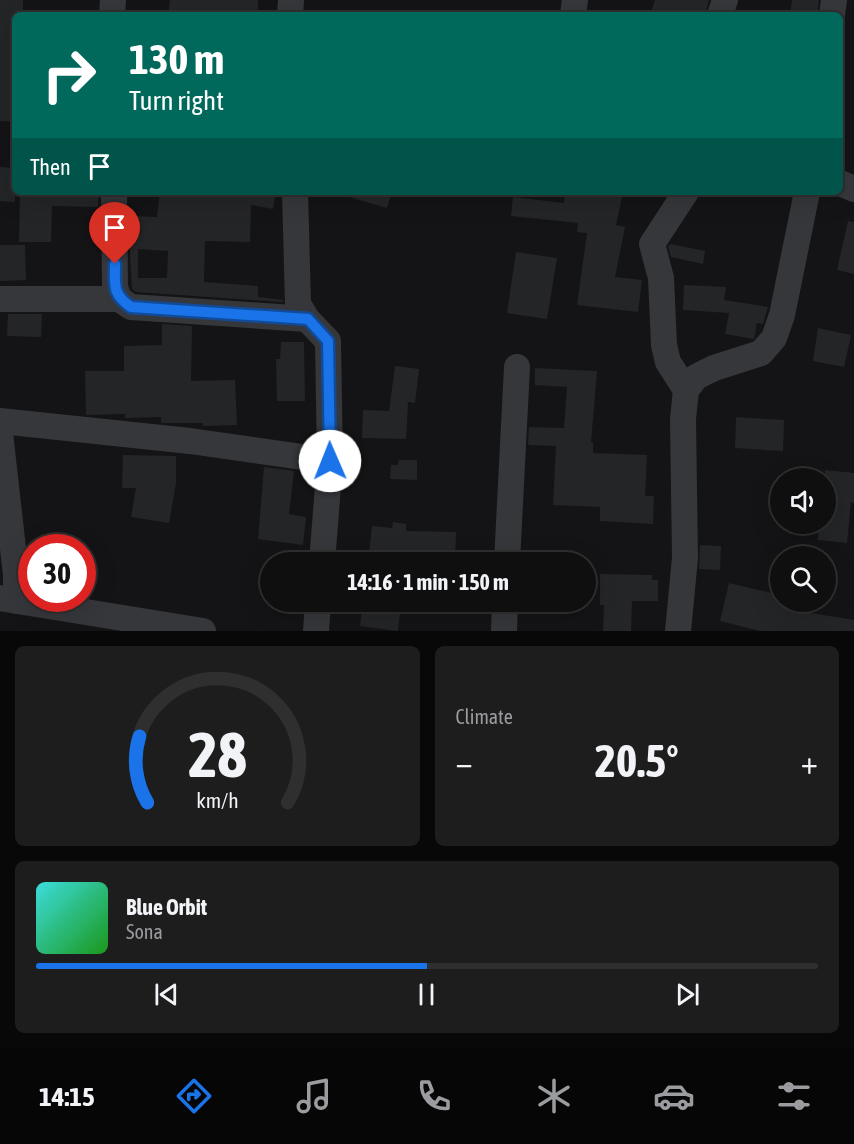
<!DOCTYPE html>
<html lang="en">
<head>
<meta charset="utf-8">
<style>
	:root { --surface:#0f0f10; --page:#1d1d1e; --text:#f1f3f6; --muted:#9b9c9f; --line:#2f2f30; --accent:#1a73e8 }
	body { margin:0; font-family:"Asap Condensed",sans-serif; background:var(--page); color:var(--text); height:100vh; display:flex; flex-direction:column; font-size:22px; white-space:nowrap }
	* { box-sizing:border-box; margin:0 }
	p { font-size:20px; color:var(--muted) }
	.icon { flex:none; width:33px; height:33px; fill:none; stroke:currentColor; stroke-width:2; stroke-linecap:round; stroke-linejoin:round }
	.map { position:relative; height:631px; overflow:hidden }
	.sheet { display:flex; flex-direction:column; gap:15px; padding:15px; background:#080809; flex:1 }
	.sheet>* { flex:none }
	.guide { position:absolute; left:12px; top:12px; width:831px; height:183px; border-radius:9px; box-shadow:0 6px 24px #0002,0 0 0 2px var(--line); background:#00695c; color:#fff; overflow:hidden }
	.fabs { position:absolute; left:770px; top:468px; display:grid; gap:12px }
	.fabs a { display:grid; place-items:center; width:66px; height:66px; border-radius:50%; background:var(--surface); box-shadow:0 6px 24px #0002,0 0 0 2px var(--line); font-size:30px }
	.speed { position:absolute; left:18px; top:534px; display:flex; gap:12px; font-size:30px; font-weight:700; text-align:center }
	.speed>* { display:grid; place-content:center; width:78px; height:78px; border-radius:50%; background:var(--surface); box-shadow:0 6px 24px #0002,0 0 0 2px var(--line); line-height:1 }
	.speed .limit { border:9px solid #d22; background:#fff; color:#111 }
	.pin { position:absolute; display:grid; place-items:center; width:51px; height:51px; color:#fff; margin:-62px -26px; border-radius:50% 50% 50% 0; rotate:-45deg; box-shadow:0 0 6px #0007 }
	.pin .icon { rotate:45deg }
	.me { position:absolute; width:66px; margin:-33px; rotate:359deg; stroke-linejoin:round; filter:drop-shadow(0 0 4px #0008) }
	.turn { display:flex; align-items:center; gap:21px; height:126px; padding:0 18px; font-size:27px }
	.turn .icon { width:78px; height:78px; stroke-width:2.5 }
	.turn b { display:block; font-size:42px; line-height:51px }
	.then { display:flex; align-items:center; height:57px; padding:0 18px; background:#0003; gap:12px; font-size:22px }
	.big { font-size:45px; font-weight:700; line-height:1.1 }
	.sheet .card { flex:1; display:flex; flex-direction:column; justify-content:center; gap:9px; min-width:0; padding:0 21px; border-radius:9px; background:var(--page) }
	.sheet .dial { align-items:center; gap:0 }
	.dial svg { height:156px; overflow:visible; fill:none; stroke:var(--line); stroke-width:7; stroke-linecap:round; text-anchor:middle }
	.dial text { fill:var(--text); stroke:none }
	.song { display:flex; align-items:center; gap:18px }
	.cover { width:72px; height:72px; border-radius:9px; background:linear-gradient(135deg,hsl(180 70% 55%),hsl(120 70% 35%)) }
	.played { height:6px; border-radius:3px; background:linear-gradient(90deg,var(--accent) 50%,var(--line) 50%) }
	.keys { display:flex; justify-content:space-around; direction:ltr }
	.heat { display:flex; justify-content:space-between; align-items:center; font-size:33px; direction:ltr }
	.sheet .tiles { flex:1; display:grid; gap:15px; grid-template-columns:1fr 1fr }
	.card:last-child { grid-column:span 2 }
	.trip { position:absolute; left:260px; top:552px; width:336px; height:60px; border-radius:30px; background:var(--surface); box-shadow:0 6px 24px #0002,0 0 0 2px var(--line); font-weight:700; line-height:60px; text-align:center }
	.tab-bar { display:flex; height:96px; justify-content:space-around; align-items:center; background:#060606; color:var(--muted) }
	.tab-bar .icon { width:42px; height:42px }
	.tab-bar .selected { color:var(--accent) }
	.tab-bar b { font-size:27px; color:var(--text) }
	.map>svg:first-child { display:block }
</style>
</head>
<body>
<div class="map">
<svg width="854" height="631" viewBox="0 0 854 631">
	<rect width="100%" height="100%" fill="#141416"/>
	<g fill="#242527" fill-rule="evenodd">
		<path d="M0 0H23V15H15L13 90H15V122L0 121Z"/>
		<path d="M170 0H258V15H168Z"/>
		<path d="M655 0H709L705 15H650Z"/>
		<path d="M792 0H819L817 15H790Z"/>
		<path d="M0 167 15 168V202L0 201Z"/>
		<path d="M20 192H99L98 207 52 206 51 242H19Z"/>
		<path d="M160 192H276L273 209 251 205 250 242 205 241 204 282 258 286V297L283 300V302L136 292 132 289 129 236H133L135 216 157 217ZM138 249 168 251 167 278H138Z"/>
		<path d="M346 192H392L387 208 346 196Z"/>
		<path d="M565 192H623L616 225 625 227 615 277 642 280 638 312 577 305 587 233 577 232 578 223 511 216 513 197 564 203Z"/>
		<path d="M848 221 854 222V274L837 270Z"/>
		<path d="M670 244 705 251 703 264 671 257 668 247Z"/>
		<path d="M0 245H25L26 280 0 281Z"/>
		<path d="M516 252 557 258 547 319 507 313Z"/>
		<path d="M684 285 726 287 724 300 768 307 763 324 757 323 754 339 725 334 729 313 683 310Z"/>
		<path d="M8 314H42L41 337 7 336Z"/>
		<path d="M162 324 192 326 191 381 235 380 237 425 203 426V423H161V417L125 418V414L86 415 85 371H124V346L162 345Z"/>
		<path d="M818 328 851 335 844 367 813 361Z"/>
		<path d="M281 342H304L305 401H277L276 359H280Z"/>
		<path d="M395 366 419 369 415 403 408 402 406 439 362 438 363 410 389 411Z"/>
		<path d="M535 368 597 371 591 442 593 443V453L647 455 645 496H654L653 524 600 521V507L553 505 556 446 528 445 529 427 564 428 567 387 535 385Z"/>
		<path d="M736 417 784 420 783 451 735 448Z"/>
		<path d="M123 455 176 456V483L169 523 131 517 136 488H122Z"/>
		<path d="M399 460H417V480L390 479 391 465H398Z"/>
		<path d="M264 467 294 471 289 514 306 517 303 545 258 539Z"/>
		<path d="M825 470 854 473V503L851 502 847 543 818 540 819 524H825Z"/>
		<path d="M393 522 406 524V531L456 532 455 562H368L372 526 392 528Z"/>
		<path d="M700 545 721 546 720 570 699 569Z"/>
		<path d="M600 574 652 575V580H658V601H632L631 631H603L604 605H600Z"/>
		<path d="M729 583 780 595 778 602H812L811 613 854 620V631H760L720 621Z"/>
		<path d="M363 602H401L398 631 360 626Z"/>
	</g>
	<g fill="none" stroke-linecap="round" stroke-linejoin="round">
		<g stroke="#36373b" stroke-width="26">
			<path d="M112 15 113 0"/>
			<path d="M290 15 291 0"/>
			<path d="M573 15 575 0"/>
			<path d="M720 15 725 0"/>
			<path d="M832 15 834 0"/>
			<path d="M840 183 854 189"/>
			<path d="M114 192 115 287 119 299"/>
			<path d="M295 192 298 304 307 319 328 341 330 461 322 562"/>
			<path d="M686 192 652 244 661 278 664 345 668 362 686 390"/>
			<path d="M0 299H119L131 307 307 319"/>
			<path d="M0 421 190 441 330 461"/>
			<path d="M0 433 16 575V601"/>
			<path d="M507 562 517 367"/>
			<path d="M0 598 203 631"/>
			<path d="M316 631 318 602"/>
			<path d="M504 631 505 602"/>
			<path d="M678 631 685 558 683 419 686 390 696 377 714 368 761 353 774 338 782 315 807 192"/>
		</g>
	</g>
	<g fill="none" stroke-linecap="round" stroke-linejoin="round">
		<g stroke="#114b97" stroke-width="15">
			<path id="route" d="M115 264C115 285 112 294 131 307L308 319 328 341 330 461"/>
		</g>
		<use href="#route" stroke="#1a73e8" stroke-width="10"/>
	</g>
</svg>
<div class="fabs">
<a><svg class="icon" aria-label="sound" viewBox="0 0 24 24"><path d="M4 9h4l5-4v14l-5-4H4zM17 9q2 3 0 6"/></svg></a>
<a><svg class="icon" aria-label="search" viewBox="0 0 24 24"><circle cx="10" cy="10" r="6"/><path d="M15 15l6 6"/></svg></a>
</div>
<div class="speed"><div class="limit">30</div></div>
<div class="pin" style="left:115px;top:264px;background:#d93025"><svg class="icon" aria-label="arrive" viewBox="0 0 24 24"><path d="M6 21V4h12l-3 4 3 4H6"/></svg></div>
<svg class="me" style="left:330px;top:461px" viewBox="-20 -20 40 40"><circle r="19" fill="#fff"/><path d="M0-13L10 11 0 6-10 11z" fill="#1a73e8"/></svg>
<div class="trip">14:16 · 1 min · 150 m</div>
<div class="guide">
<div class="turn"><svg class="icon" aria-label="right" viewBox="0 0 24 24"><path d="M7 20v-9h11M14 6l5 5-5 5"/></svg><div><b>130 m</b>Turn right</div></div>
<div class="then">Then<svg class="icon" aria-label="arrive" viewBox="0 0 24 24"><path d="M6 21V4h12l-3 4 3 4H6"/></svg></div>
</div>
</div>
<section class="sheet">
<div class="tiles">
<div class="card dial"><svg viewBox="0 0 100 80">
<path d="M14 69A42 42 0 1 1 86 69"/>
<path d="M14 69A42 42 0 0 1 10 35" stroke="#1a73e8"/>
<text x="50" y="56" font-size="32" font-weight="700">28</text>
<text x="50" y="72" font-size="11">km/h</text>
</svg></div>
<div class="card"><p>Climate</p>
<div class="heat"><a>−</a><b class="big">20.5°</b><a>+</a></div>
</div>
<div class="card">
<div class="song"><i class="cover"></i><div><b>Blue Orbit</b><p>Sona</p></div></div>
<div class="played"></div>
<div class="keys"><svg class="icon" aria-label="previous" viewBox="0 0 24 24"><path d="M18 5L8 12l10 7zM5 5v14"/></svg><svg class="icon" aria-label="pause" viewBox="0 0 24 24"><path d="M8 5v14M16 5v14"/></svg><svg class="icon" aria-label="next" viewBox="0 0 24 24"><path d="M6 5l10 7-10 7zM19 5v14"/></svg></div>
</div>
</div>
</section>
<nav class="tab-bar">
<b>14:15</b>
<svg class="icon selected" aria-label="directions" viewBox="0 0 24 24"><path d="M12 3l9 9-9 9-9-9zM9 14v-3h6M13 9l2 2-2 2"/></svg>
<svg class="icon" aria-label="music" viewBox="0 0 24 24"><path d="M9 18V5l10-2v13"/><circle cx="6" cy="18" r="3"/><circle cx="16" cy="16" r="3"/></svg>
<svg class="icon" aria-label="phone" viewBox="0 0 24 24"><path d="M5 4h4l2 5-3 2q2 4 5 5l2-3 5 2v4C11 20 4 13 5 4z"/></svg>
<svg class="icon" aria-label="climate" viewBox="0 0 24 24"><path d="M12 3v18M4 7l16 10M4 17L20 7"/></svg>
<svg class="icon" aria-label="car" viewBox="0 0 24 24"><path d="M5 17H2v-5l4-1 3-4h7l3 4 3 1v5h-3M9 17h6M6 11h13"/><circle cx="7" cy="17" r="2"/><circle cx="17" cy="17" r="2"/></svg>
<svg class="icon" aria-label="filters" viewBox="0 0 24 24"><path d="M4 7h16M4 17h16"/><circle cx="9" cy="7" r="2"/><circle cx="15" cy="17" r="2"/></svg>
</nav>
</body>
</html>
